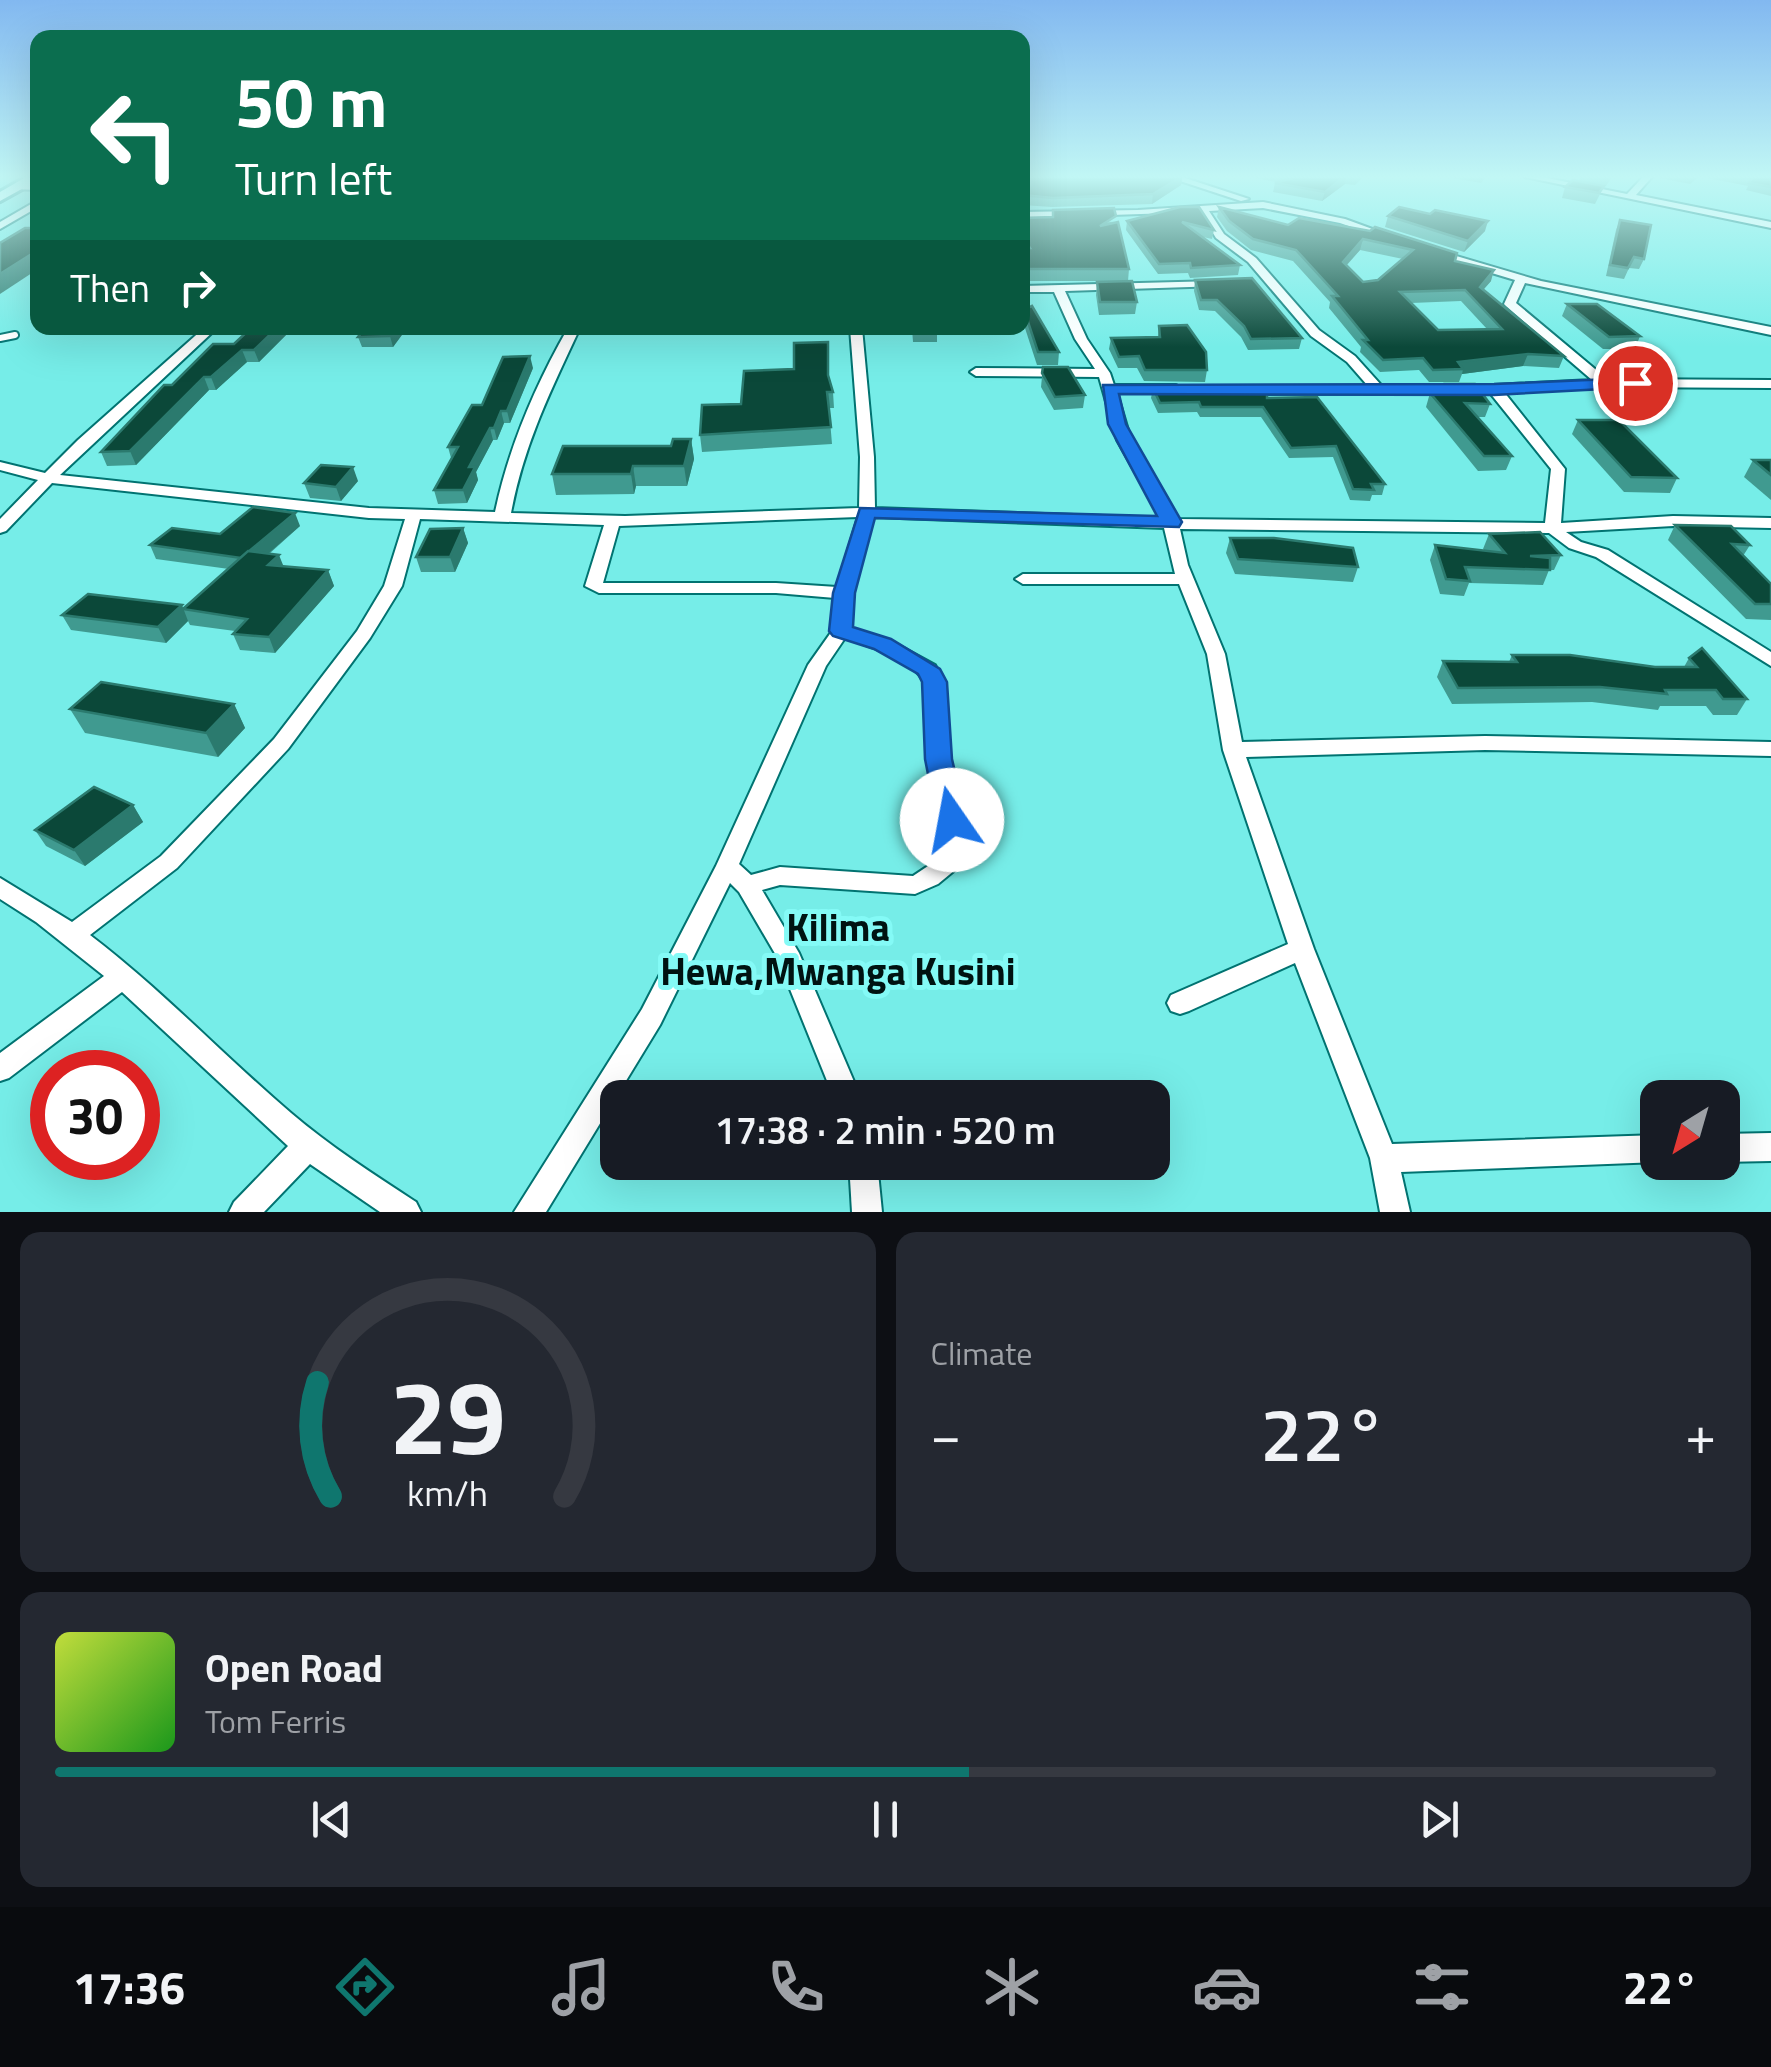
<!DOCTYPE html>
<html lang="en">
<head>
<meta charset="utf-8">
<style>
	:root { --surface:#171b24; --page:#242831; --text:#f1f3f6; --muted:#9ea1a6; --line:#363941; --accent:#0f766e }
	body { margin:0; font-family:"Titillium Web",sans-serif; background:var(--page); color:var(--text); height:100vh; display:flex; flex-direction:column; font-size:38px; white-space:nowrap }
	* { box-sizing:border-box; margin:0 }
	p { font-size:32px; color:var(--muted) }
	.icon { flex:none; width:55px; height:55px; fill:none; stroke:currentColor; stroke-width:2; stroke-linecap:round; stroke-linejoin:round }
	.map { position:relative; height:1212px; overflow:hidden }
	.panel { display:flex; flex-direction:column; gap:20px; padding:20px; background:#0d0f14; flex:1 }
	.panel>* { flex:none }
	.hud { position:absolute; left:30px; top:30px; width:1000px; height:305px; border-radius:20px; box-shadow:0 10px 40px #0002; background:#0b6e4f; color:#fff; overflow:hidden }
	.needle { width:65px; rotate:217deg }
	.fabs { position:absolute; left:1640px; top:1080px; display:grid; gap:20px }
	.fabs a { display:grid; place-items:center; width:100px; height:100px; border-radius:20px; background:var(--surface); box-shadow:0 10px 40px #0002; font-size:50px }
	.speed { position:absolute; left:30px; top:1050px; display:flex; gap:20px; font-size:50px; font-weight:700; text-align:center }
	.speed>* { display:grid; place-content:center; width:130px; height:130px; border-radius:50%; background:var(--surface); box-shadow:0 10px 40px #0002; line-height:1 }
	.speed .limit { border:15px solid #d22; background:#fff; color:#111 }
	.pin { position:absolute; display:grid; place-items:center; width:85px; height:85px; color:#fff; margin:-42px; border:5px solid #fff; border-radius:50%; box-shadow:0 2px 10px #0007 }
	.me { position:absolute; width:110px; margin:-55px; rotate:348deg; stroke-linejoin:round; filter:drop-shadow(0 0 8px #0008) }
	.turn { display:flex; align-items:center; gap:35px; height:210px; padding:0 40px; font-size:45px }
	.turn .icon { width:130px; height:130px; stroke-width:2.5 }
	.turn b { display:block; font-size:70px; line-height:85px }
	.then { display:flex; align-items:center; height:95px; padding:0 40px; background:#0003; gap:20px; font-size:38px }
	.big { font-size:75px; font-weight:600; line-height:1.1 }
	.panel .card { flex:1; display:flex; flex-direction:column; justify-content:center; gap:15px; min-width:0; padding:0 35px; border-radius:20px; background:var(--page) }
	.panel .dial { align-items:center; gap:0 }
	.dial svg { height:260px; overflow:visible; fill:none; stroke:var(--line); stroke-width:7; stroke-linecap:round; text-anchor:middle }
	.dial text { fill:var(--text); stroke:none }
	.song { display:flex; align-items:center; gap:30px }
	.cover { width:120px; height:120px; border-radius:15px; background:linear-gradient(135deg,hsl(70 70% 55%),hsl(120 70% 35%)) }
	.played { height:10px; border-radius:5px; background:linear-gradient(90deg,var(--accent) 55%,var(--line) 55%) }
	.keys { display:flex; justify-content:space-around; direction:ltr }
	.heat { display:flex; justify-content:space-between; align-items:center; font-size:55px; direction:ltr }
	.panel .tiles { flex:1; display:grid; gap:20px; grid-template-columns:1fr 1fr }
	.card:last-child { grid-column:span 2 }
	.trip { position:absolute; left:600px; top:1080px; width:570px; height:100px; border-radius:20px; background:var(--surface); box-shadow:0 10px 40px #0002; font-weight:600; line-height:100px; text-align:center }
	.menu { display:flex; height:160px; justify-content:space-around; align-items:center; background:#090b0e; color:var(--muted) }
	.menu .icon { width:70px; height:70px }
	.menu .selected { color:var(--accent) }
	.menu b { font-size:45px; color:var(--text) }
	.map>svg:first-child { display:block }
</style>
</head>
<body>
<div class="map">
<svg width="1771" height="1212" viewBox="0 0 1771 1212">
	<rect width="100%" height="100%" fill="#76ede8"/>
	<g fill="none" stroke-linecap="round" stroke-linejoin="round">
		<g stroke="#017371" stroke-width="10">
			<path id="service" d="M0 338 15 335"/>
		</g>
		<g stroke="#017371" stroke-width="4">
			<g id="minor">
				<path d="M1168 177H1182L1249 199 1241 201Z"/>
				<path d="M1525 177H1542L1627 194 1643 177H1652L1636 195 1771 222V228Z"/>
				<path d="M16 184H38V190L13 189 11 187Z"/>
				<path d="M38 200V207L0 229V222Z"/>
				<path d="M1263 202 1345 219 1397 238 1392 241 1340 223 1263 208 1209 211 1224 234 1256 258 1319 330 1355 356 1382 386 1494 385 1592 380 1506 306 1504 304 1515 280 1432 255 1431 253 1436 250 1541 281 1771 327V335L1525 283 1516 303 1607 379 1771 380V388L1604 387 1504 392 1565 469 1561 523 1673 516 1771 518V528L1673 526 1566 532 1581 542 1608 550 1771 652V666L1596 557 1569 548 1549 533 1180 529 1188 565 1225 654 1242 742 1485 736 1771 742V756L1485 750 1246 757 1314 949 1392 1144 1658 1135 1659 1162 1401 1172 1410 1212H1380L1370 1158 1295 963 1189 1011 1180 1014 1171 1011 1167 1003 1171 995 1288 944 1223 750 1207 654 1179 584H1023L1015 579 1023 574H1175L1164 528 873 517 853 593 850 628 889 640 935 665 944 682 949 759 969 842 955 870 938 884 915 894 780 885 762 890 799 953 861 1098H834L777 957 739 892 730 883 660 1025 546 1212H514L642 1009 716 866 808 665 832 631 835 598 776 593H599L585 586 604 525 420 519 402 586 370 638 288 749 177 868 90 935C161 989 223 1055 291 1113 331 1147 373 1174 416 1202L421 1212H380L310 1164 264 1212H229L234 1202 288 1146 122 992 9 1078 0 1081V1053L104 976 36 922 0 899V878L72 922 161 856 274 739 357 631 384 586 405 519 369 518 52 483 6 531 0 533V519L38 480 0 470V462L45 473 78 440 204 328H217L60 475 369 508 495 512C509 446 535 386 568 328H580C551 390 524 444 511 513L625 516 859 508 860 457 850 328H862L874 457 875 508 1161 518 1117 440 1099 377 976 376 970 372 976 368 1095 369 1075 339 1054 292H1022V286L1217 281 1221 282V286L1065 291 1087 339 1110 373 1114 385H1176L1183 389 1176 393H1117L1131 440 1177 519 1545 523 1551 469 1490 393 1242 394 1240 391 1247 387 1368 386 1347 362 1311 336 1248 262 1216 238 1200 212 1022 218V212L1138 210ZM858 517 837 587 776 583H603L619 526ZM845 638C868 645 914 660 924 682L929 759 947 842 934 862 913 876 780 867 751 875 739 864 826 666Z"/>
				<path d="M1771 1133V1161L1722 1162V1134Z"/>
				<path d="M849 1162H877L882 1212H852Z"/>
			</g>
		</g>
		<g stroke="#017371" stroke-width="6">
			<path id="tertiary" d="M26 177 38 180 0 201V192Z"/>
		</g>
		<use href="#service" stroke="#fff" stroke-width="6"/>
		<use href="#minor" fill="#fff" fill-rule="evenodd"/>
		<use href="#tertiary" fill="#fff" fill-rule="evenodd"/>
	</g>
	<g fill="#409a90" fill-rule="evenodd">
		<path d="M1182 177 1181 185 1152 204 1052 207 1022 205V179Z"/>
		<path d="M1251 177H1363L1355 185 1345 184 1322 201 1273 192 1275 183 1276 182Z"/>
		<path d="M1447 177H1486L1481 183Z"/>
		<path d="M1580 177H1612L1606 186 1579 181Z"/>
		<path d="M1661 177H1699L1690 184 1660 178Z"/>
		<path d="M1702 177H1771V196L1746 190 1748 186Z"/>
		<path d="M1604 186 1595 204 1562 198 1565 187Z"/>
		<path d="M1180 207 1214 230 1212 239 1203 237 1240 265 1238 275 1190 278 1188 273 1158 274 1126 230 1127 221Z"/>
		<path d="M1219 207 1288 225 1299 218 1455 261 1491 281 1483 290 1564 356 1559 368 1523 366 1462 374 1459 382H1429L1419 370 1380 372 1360 352 1361 347 1329 308 1330 302 1293 261 1251 250 1227 231 1217 217ZM1360 250 1403 259 1378 280 1363 282 1347 265ZM1461 301 1487 329 1438 330 1411 303Z"/>
		<path d="M1430 214 1485 231 1464 252 1385 227 1388 216Z"/>
		<path d="M1022 218 1116 222 1129 269 1128 281H1027L1022 265Z"/>
		<path d="M1620 220 1644 259 1639 269 1629 268 1624 279 1606 276 1616 230Z"/>
		<path d="M1195 280 1302 338 1299 349 1248 350 1241 337 1215 311 1199 310 1194 291Z"/>
		<path d="M1097 282 1137 302 1135 314 1099 315 1096 295Z"/>
		<path d="M1567 304 1640 336 1635 349H1603L1562 316Z"/>
		<path d="M1024 310 1059 352 1058 365H1037L1023 322Z"/>
		<path d="M1159 326 1207 370 1205 382 1144 381 1137 368H1118L1109 349 1111 338 1158 337Z"/>
		<path d="M251 328H293L259 362H247L216 390H209L136 465 107 466 101 452 172 385 234 344Z"/>
		<path d="M365 328H407L393 347H362L358 337Z"/>
		<path d="M912 328H937V342H913Z"/>
		<path d="M1043 367 1085 395 1083 408 1054 410 1041 387Z"/>
		<path d="M533 368 510 423H504L497 440H493L476 472 478 480 467 503 438 504 434 490 451 458 448 447 482 405Z"/>
		<path d="M1602 381 1665 401 1659 415H1620L1597 395Z"/>
		<path d="M1446 384 1490 404 1485 417H1477L1512 456 1506 470 1478 471 1426 407 1430 393H1443Z"/>
		<path d="M1153 388 1267 398 1317 397 1385 484 1382 495H1372L1370 501 1350 500 1333 457 1289 458 1261 417H1200L1197 412 1158 413 1151 398Z"/>
		<path d="M833 392 834 408H829L832 444 702 452 700 435 741 404Z"/>
		<path d="M1578 420 1677 478 1670 493 1624 492 1572 434Z"/>
		<path d="M691 439 694 459 687 486H636L634 494 556 495 552 474 671 446Z"/>
		<path d="M1753 460H1771V500L1744 477Z"/>
		<path d="M358 481 341 501 310 498 304 483Z"/>
		<path d="M1675 525 1750 545 1743 556 1771 584V620L1746 619 1668 540Z"/>
		<path d="M300 526 269 554 284 566 328 570 334 586 275 653 240 650 233 634 235 631 190 625 188 621 166 643 71 630 62 615 184 609 229 569 156 559 150 545 220 534Z"/>
		<path d="M463 528 468 543 455 572H421L416 557Z"/>
		<path d="M1489 534 1561 555 1554 570H1549L1543 585 1469 583 1464 596 1440 594 1430 560 1435 545 1485 551 1483 549Z"/>
		<path d="M1230 538 1358 567 1353 582 1235 574 1226 553Z"/>
		<path d="M1512 655 1655 667H1684L1689 658 1747 699 1737 715H1713L1706 706H1660L1658 710 1592 702 1452 704 1437 677 1443 661 1509 662Z"/>
		<path d="M234 704 245 728 218 757 85 733 70 709Z"/>
		<path d="M133 805 143 822 85 866 46 846 35 830Z"/>
	</g>
	<g fill="#2b7a6e">
		<path d="M1182 177 1181 185 1152 204 1153 194Z"/>
		<path d="M1344 177H1346L1345 184 1322 201 1325 192Z"/>
		<path d="M1488 221 1485 231 1464 252 1468 241Z"/>
		<path d="M1363 239 1360 250 1340 272 1343 262Z"/>
		<path d="M38 250V269L0 294V274Z"/>
		<path d="M1494 270 1491 281 1476 298 1480 287Z"/>
		<path d="M277 328H293L259 362 254 350Z"/>
		<path d="M396 328H407L393 347 390 336Z"/>
		<path d="M242 350 247 362 216 390 211 377Z"/>
		<path d="M1528 354 1523 366 1462 374 1463 369 1458 362Z"/>
		<path d="M530 356 533 368 510 423 507 411Z"/>
		<path d="M204 377 209 390 136 465 130 451Z"/>
		<path d="M501 411 504 423 497 440 494 428Z"/>
		<path d="M490 428 493 440 476 472 478 480 467 503 463 490 469 467Z"/>
		<path d="M691 439 694 459 687 486 684 466Z"/>
		<path d="M633 466 636 486 634 494 631 474Z"/>
		<path d="M353 467 358 481 341 501 336 487Z"/>
		<path d="M295 513 300 526 248 571 243 558Z"/>
		<path d="M463 528 468 543 455 572 450 557Z"/>
		<path d="M279 555 285 570 268 565Z"/>
		<path d="M328 570 334 586 275 653 269 637Z"/>
		<path d="M182 605 188 621 166 643 158 627Z"/>
		<path d="M234 704 245 728 218 757 206 733Z"/>
		<path d="M133 805 143 822 85 866 74 850Z"/>
	</g>
	<g fill="#0b4839" stroke="#2b7a6e" stroke-width="2.5" fill-rule="evenodd">
		<path d="M1063 177H1181L1153 194 1053 198 1022 195V179Z"/>
		<path d="M1296 177H1344L1325 192 1275 183Z"/>
		<path d="M1744 177H1771V187L1749 183 1752 178Z"/>
		<path d="M1573 180 1604 186 1599 193 1565 187Z"/>
		<path d="M1180 207H1199L1214 230 1182 222 1240 265 1191 268 1190 263 1159 264 1127 221Z"/>
		<path d="M1219 207 1288 225 1299 218 1370 231 1375 227 1457 253 1455 261 1494 270 1480 287 1564 356 1528 354 1458 362 1463 369 1433 370 1423 358 1383 360 1363 340H1368L1332 296H1338L1296 250 1253 239 1229 221ZM1363 239 1413 250 1378 280 1363 282 1343 262ZM1465 290 1502 329 1438 330 1400 292Z"/>
		<path d="M1399 207 1430 214 1435 210 1488 221 1468 241 1388 216Z"/>
		<path d="M1114 208 1116 216 1100 226 1118 222 1129 269H1028L1022 248H1030L1022 237V218L1053 217V210Z"/>
		<path d="M1620 220 1651 225 1644 259 1634 257 1628 268 1610 265Z"/>
		<path d="M25 228H38V250L0 274V243Z"/>
		<path d="M1252 278 1302 338 1251 339 1244 326 1217 300H1201L1195 280Z"/>
		<path d="M1132 281 1137 302H1100L1097 282Z"/>
		<path d="M1567 304H1597L1640 336 1609 337Z"/>
		<path d="M1032 306 1059 352H1038L1024 310Z"/>
		<path d="M1187 325 1206 352 1207 370H1145L1139 356 1119 357 1111 338 1160 337 1159 326Z"/>
		<path d="M251 328H277L254 350H242L211 377H204L130 451 101 452 164 385H172L213 344H234Z"/>
		<path d="M365 328H396L390 336 358 337Z"/>
		<path d="M913 328H937L938 331H913Z"/>
		<path d="M828 342V375L833 392H827L831 427 700 435 702 405 741 404 744 371 794 369V343Z"/>
		<path d="M530 356 507 411H501L494 428H490L469 467H475L463 490H434L458 447H448L472 405H482L503 357Z"/>
		<path d="M1043 367H1068L1085 395 1055 397 1042 373Z"/>
		<path d="M1602 381H1640L1665 401 1626 402Z"/>
		<path d="M1446 384H1475L1490 404 1465 403 1512 456H1484L1430 393H1454Z"/>
		<path d="M1153 388 1267 390V398L1317 397 1385 484H1371L1374 490 1353 489 1336 446 1291 448 1263 407H1201L1199 402 1160 403Z"/>
		<path d="M1578 420H1619L1677 478 1631 477Z"/>
		<path d="M673 439H691L684 466H633L631 474H552L563 446H671Z"/>
		<path d="M1753 460H1771V475Z"/>
		<path d="M321 465 353 467 336 487 304 483Z"/>
		<path d="M253 507 295 513 241 558 150 545 172 528 220 534Z"/>
		<path d="M1675 525 1731 526 1750 545 1732 544 1771 584V604H1755Z"/>
		<path d="M463 528 450 557H416L430 529Z"/>
		<path d="M1540 532 1561 555 1530 556 1550 558V570L1465 567 1470 581 1446 579 1435 545 1505 553 1489 534Z"/>
		<path d="M1230 538H1274L1353 548 1358 567 1238 559Z"/>
		<path d="M248 551 279 555 268 565 328 570 269 637 233 634 247 619 183 609Z"/>
		<path d="M88 594 182 605 158 627 62 615Z"/>
		<path d="M1702 648 1747 699H1723L1716 690H1665L1667 694 1600 687 1458 688 1443 661 1517 662 1512 655H1570L1655 667H1697L1689 658Z"/>
		<path d="M101 682 234 704 206 733 70 709Z"/>
		<path d="M94 787 133 805 74 850 35 830Z"/>
	</g>
	<linearGradient id="sky" x2="0" y2="1"><stop stop-color="#82b8f0"/><stop offset="0.51" stop-color="#c1f7f5"/><stop offset="1" stop-color="#c1f7f5" stop-opacity="0"/></linearGradient>
	<rect width="1771" height="347" fill="url(#sky)"/>
	<path fill="#1a73e8" stroke="#114b97" stroke-width="2.5" d="M1635 378 1641 379V387L1494 395 1119 394 1126 424 1182 522 1179 527 875 518 855 593 853 627 891 639 940 669 947 682 952 759 966 820 961 827 952 831 942 827 937 820 925 759 922 682 918 674 874 649 833 636 829 631 833 593 860 508 1157 516 1108 424 1103 385 1494 384Z"/>
	<g text-anchor="middle" dominant-baseline="central" stroke-width="10" stroke-linejoin="round" paint-order="stroke">
		<g font-size="38" font-weight="bold" fill="#001312" stroke="#84faf6">
			<text x="838" y="927">Kilima<tspan x="838" dy="44">Hewa,Mwanga Kusini</tspan></text>
		</g>
	</g>
</svg>
<div class="fabs">
<a><svg class="needle" viewBox="-14 -14 28 28"><path d="M0-13l5 13h-10z" fill="#e53935"/><path d="M0 13l5-13h-10z" fill="#9ea1a6"/></svg></a>
</div>
<div class="speed"><div class="limit">30</div></div>
<div class="pin" style="left:1635px;top:383px;background:#d93025"><svg class="icon" aria-label="arrive" viewBox="0 0 24 24"><path d="M6 21V4h12l-3 4 3 4H6"/></svg></div>
<svg class="me" style="left:952px;top:820px" viewBox="-20 -20 40 40"><circle r="19" fill="#fff"/><path d="M0-13L10 11 0 6-10 11z" fill="#1a73e8"/></svg>
<div class="trip">17:38 · 2 min · 520 m</div>
<div class="hud">
<div class="turn"><svg class="icon" aria-label="left" viewBox="0 0 24 24"><path d="M17 20v-9H6M10 6l-5 5 5 5"/></svg><div><b>50 m</b>Turn left</div></div>
<div class="then">Then<svg class="icon" aria-label="right" viewBox="0 0 24 24"><path d="M7 20v-9h11M14 6l5 5-5 5"/></svg></div>
</div>
</div>
<section class="panel">
<div class="tiles">
<div class="card dial"><svg viewBox="0 0 100 80">
<path d="M14 69A42 42 0 1 1 86 69"/>
<path d="M14 69A42 42 0 0 1 10 34" stroke="#0f766e"/>
<text x="50" y="56" font-size="32" font-weight="700">29</text>
<text x="50" y="72" font-size="11">km/h</text>
</svg></div>
<div class="card"><p>Climate</p>
<div class="heat"><a>−</a><b class="big">22°</b><a>+</a></div>
</div>
<div class="card">
<div class="song"><i class="cover"></i><div><b>Open Road</b><p>Tom Ferris</p></div></div>
<div class="played"></div>
<div class="keys"><svg class="icon" aria-label="previous" viewBox="0 0 24 24"><path d="M18 5L8 12l10 7zM5 5v14"/></svg><svg class="icon" aria-label="pause" viewBox="0 0 24 24"><path d="M8 5v14M16 5v14"/></svg><svg class="icon" aria-label="next" viewBox="0 0 24 24"><path d="M6 5l10 7-10 7zM19 5v14"/></svg></div>
</div>
</div>
</section>
<nav class="menu">
<b>17:36</b>
<svg class="icon selected" aria-label="directions" viewBox="0 0 24 24"><path d="M12 3l9 9-9 9-9-9zM9 14v-3h6M13 9l2 2-2 2"/></svg>
<svg class="icon" aria-label="music" viewBox="0 0 24 24"><path d="M9 18V5l10-2v13"/><circle cx="6" cy="18" r="3"/><circle cx="16" cy="16" r="3"/></svg>
<svg class="icon" aria-label="phone" viewBox="0 0 24 24"><path d="M5 4h4l2 5-3 2q2 4 5 5l2-3 5 2v4C11 20 4 13 5 4z"/></svg>
<svg class="icon" aria-label="climate" viewBox="0 0 24 24"><path d="M12 3v18M4 7l16 10M4 17L20 7"/></svg>
<svg class="icon" aria-label="car" viewBox="0 0 24 24"><path d="M5 17H2v-5l4-1 3-4h7l3 4 3 1v5h-3M9 17h6M6 11h13"/><circle cx="7" cy="17" r="2"/><circle cx="17" cy="17" r="2"/></svg>
<svg class="icon" aria-label="filters" viewBox="0 0 24 24"><path d="M4 7h16M4 17h16"/><circle cx="9" cy="7" r="2"/><circle cx="15" cy="17" r="2"/></svg>
<b>22°</b>
</nav>
</body>
</html>
